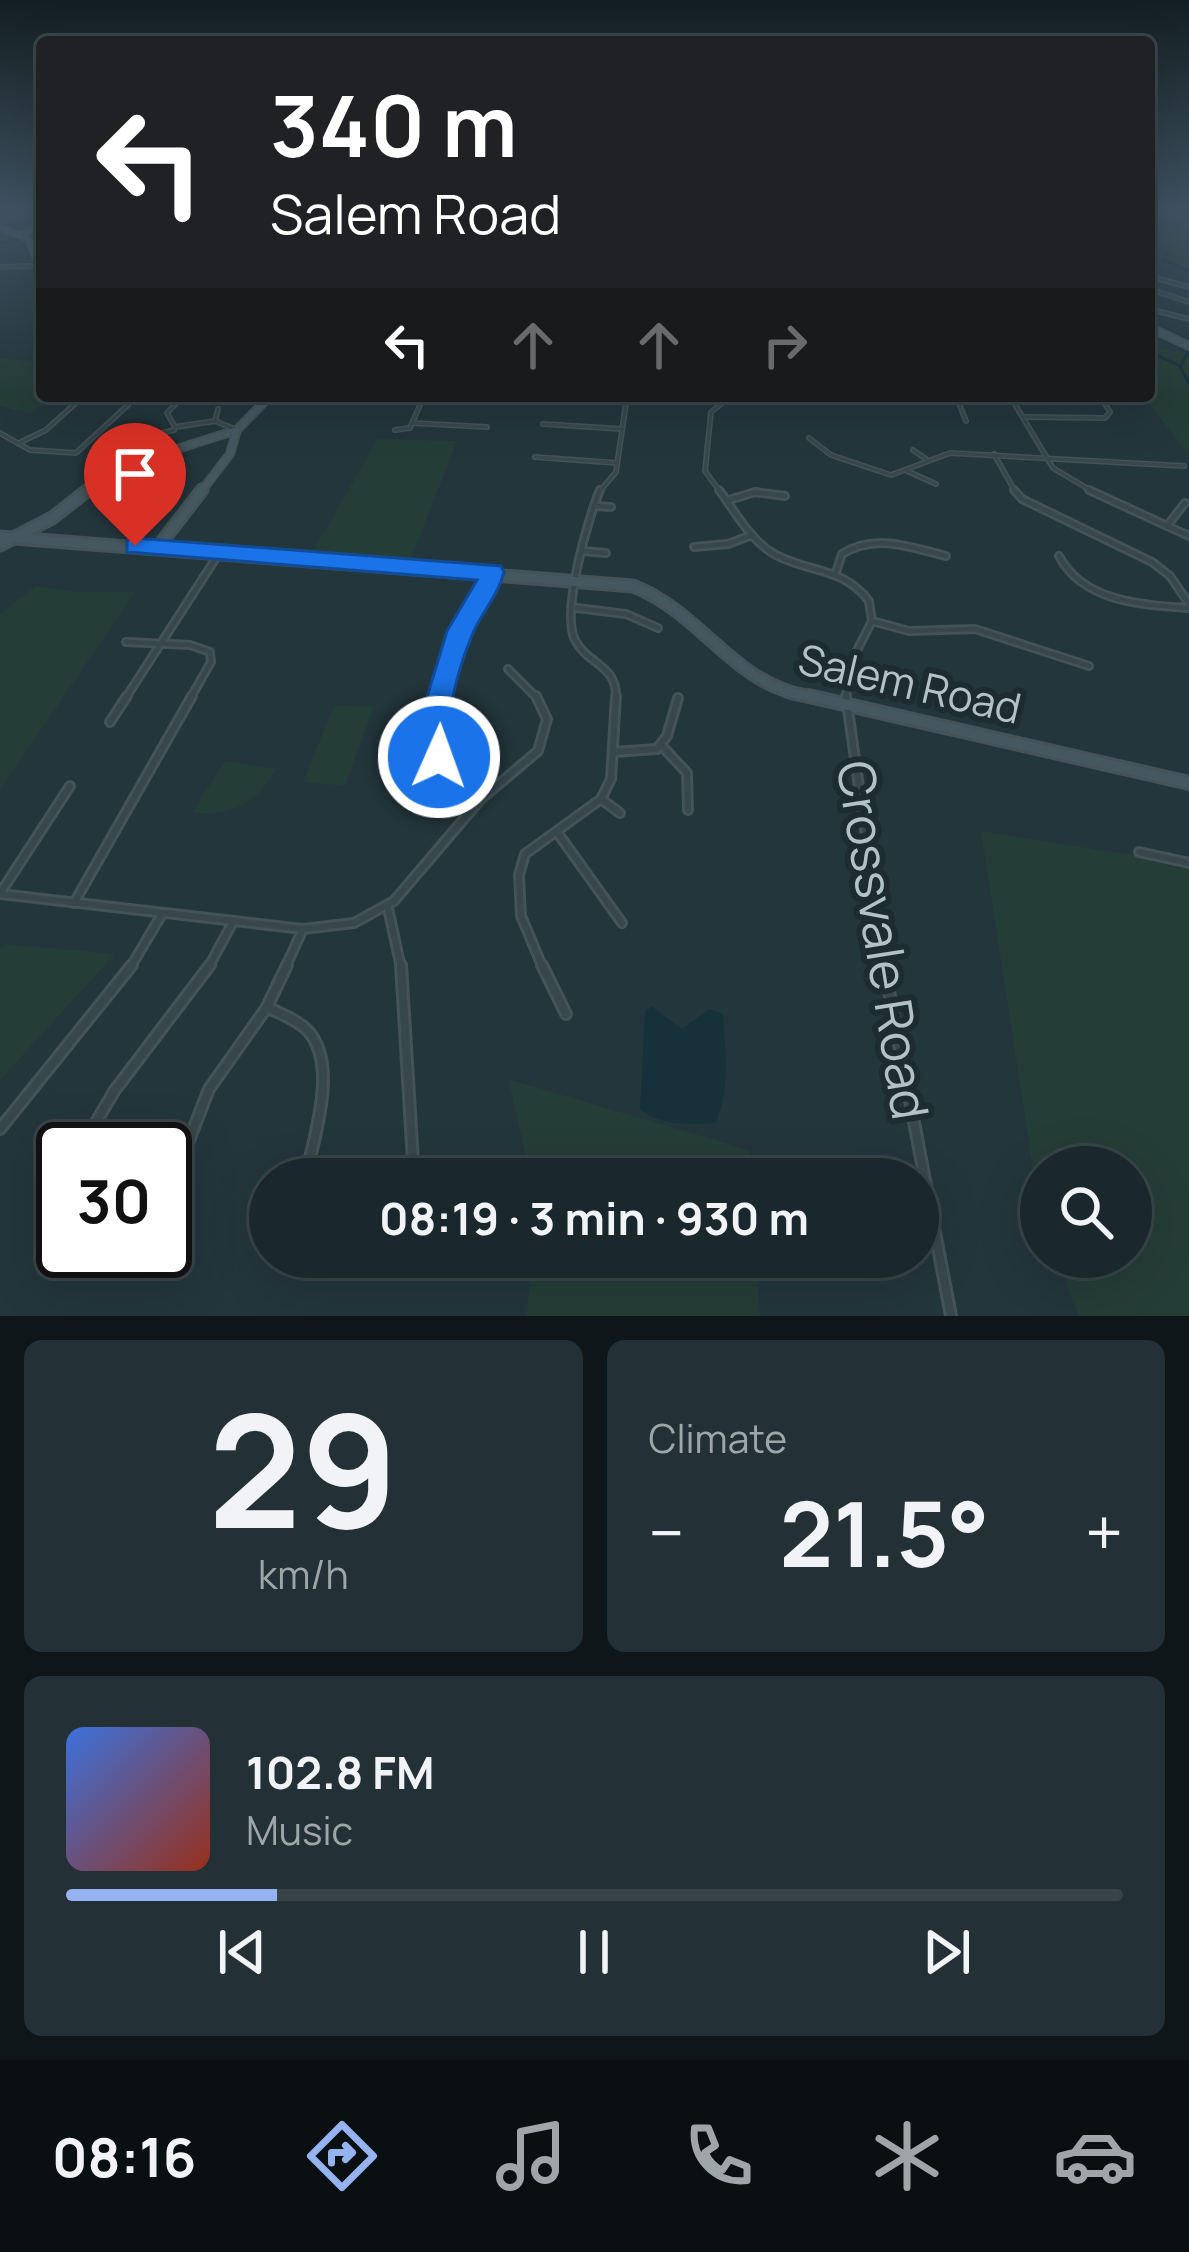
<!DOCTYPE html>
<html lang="en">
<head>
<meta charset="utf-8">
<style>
	:root { --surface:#1a282d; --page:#233035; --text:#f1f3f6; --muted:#9fa6aa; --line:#384449; --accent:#95b2f1 }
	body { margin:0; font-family:Manrope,sans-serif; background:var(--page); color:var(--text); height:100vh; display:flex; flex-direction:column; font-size:45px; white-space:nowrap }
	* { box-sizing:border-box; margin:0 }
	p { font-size:39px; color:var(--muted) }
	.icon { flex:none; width:66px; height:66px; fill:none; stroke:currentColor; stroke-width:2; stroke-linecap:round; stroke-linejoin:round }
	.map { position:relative; height:1316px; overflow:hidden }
	.panel { display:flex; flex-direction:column; gap:24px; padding:24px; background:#0e1619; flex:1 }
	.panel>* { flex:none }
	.guide { position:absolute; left:36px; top:36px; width:1119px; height:366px; border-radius:12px; box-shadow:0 12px 48px #0002,0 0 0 3px var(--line); background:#202124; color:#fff; overflow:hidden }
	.buttons { position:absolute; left:1020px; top:1146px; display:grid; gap:24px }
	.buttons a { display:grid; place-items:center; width:132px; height:132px; border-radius:50%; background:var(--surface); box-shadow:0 12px 48px #0002,0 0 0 3px var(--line); font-size:60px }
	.speed { position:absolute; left:36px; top:1122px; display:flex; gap:24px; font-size:60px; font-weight:700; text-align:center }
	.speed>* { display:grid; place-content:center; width:156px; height:156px; border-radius:50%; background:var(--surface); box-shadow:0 12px 48px #0002,0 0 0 3px var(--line); line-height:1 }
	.speed .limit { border:6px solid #111; border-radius:18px; background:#fff; color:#111 }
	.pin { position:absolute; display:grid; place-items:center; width:102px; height:102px; color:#fff; margin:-123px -51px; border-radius:50% 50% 50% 0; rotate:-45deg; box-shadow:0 0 12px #0007 }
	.pin .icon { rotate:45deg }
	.me { position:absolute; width:132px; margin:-66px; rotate:2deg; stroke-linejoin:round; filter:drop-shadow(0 0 9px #0008) }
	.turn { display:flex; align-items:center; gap:42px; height:252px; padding:0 36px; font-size:54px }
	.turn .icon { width:156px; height:156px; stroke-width:2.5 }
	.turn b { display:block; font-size:84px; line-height:102px }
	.lanes { display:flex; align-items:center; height:114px; padding:0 36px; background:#0003; justify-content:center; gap:60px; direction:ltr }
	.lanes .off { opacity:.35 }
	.big { font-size:90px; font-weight:700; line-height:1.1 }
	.panel .card { flex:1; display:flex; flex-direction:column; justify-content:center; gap:18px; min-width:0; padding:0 42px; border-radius:18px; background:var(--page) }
	.panel .dial { align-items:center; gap:0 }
	.dial b { font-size:156px; line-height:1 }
	.song { display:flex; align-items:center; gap:36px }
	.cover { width:144px; height:144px; border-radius:18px; background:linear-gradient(135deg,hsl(220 70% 55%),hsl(10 70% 35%)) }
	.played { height:12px; border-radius:6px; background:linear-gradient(90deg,var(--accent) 20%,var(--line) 20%) }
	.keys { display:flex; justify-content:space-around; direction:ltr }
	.heat { display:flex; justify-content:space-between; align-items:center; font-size:66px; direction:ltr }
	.panel .tiles { flex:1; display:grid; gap:24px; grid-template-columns:1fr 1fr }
	.card:last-child { grid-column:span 2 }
	.trip { position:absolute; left:249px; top:1158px; width:690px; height:120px; border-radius:60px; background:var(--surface); box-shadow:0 12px 48px #0002,0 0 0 3px var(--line); font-weight:700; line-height:120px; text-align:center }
	.dock { display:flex; height:192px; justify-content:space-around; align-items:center; background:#0a1012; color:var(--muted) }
	.dock .icon { width:84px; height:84px }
	.dock .current { color:var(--accent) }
	.dock b { font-size:54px; color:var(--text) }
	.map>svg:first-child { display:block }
</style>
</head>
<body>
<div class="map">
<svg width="1189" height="1316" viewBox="0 0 1189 1316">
	<rect width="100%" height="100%" fill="#23363c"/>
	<g fill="#253d37">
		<path d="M1169 211H1189V272L1149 249V224L1181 228Z"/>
		<path d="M1149 346 1186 353 1189 358V455L1143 396H1149Z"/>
		<path d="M0 358 42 362V396H54L29 414 0 406Z"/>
		<path d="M378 439 457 441 407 569 307 561Z"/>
		<path d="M36 586 77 592H135L0 790V614Z"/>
		<path d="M334 705 373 707 345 786 303 782Z"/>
		<path d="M225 761 276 769C258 803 229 818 192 812Z"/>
		<path d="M981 831 1189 864V1316H1079L1056 1257H1131V1167H1041V1221Z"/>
		<path d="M7 944 115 954 0 1080V949Z"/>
		<path d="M508 1079 749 1150 751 1179H531Z"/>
		<path d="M534 1257H756L760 1316H526Z"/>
	</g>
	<path fill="#163139" d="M651 1006 682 1029 709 1009 723 1014C725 1048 731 1093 715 1123 692 1125 658 1125 640 1109L645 1013Z"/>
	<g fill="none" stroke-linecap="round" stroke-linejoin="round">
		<g stroke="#163139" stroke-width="3">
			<path d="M29 237 42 234"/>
			<path d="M0 243 23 238"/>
			<path d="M1168 254 1163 260 1189 271"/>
			<path d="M1149 352 1181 366"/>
			<path d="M1182 364 1189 350"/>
			<path d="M1180 367 1189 383"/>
		</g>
		<g stroke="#435358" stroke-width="6">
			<g id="street-far3">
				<path d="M0 223 31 211"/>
				<path d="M0 267 38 266"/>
				<path d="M1149 276 1189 287"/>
				<path d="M1149 289 1189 302"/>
				<path d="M1149 309 1189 319"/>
				<path d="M183 396 167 413 175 427 215 421 237 430"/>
				<path d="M569 396 626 399"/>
				<path d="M956 396 966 421"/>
				<path d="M1010 396 1053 468 1095 493"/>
				<path d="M1026 417 1105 418 1110 412 1100 396"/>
				<path d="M215 421 218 409"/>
				<path d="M412 423 487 427"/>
				<path d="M543 424 622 429"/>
				<path d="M395 430 410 428 424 396"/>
				<path d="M0 433 30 450 76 453 128 405"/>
				<path d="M146 437 174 430"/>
				<path d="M809 438 831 455 891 475 950 453 1184 466"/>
				<path d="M19 443 46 430 79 400"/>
				<path d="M913 450 926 459"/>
				<path d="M994 454 1016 493"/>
				<path d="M535 457 617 463"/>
				<path d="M907 471 936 484"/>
				<path d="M598 493 616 472 627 396"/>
				<path d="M721 493 705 471 711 412 727 399 742 396"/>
				<path d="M753 493H759"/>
			</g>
		</g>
		<g stroke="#435358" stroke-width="10">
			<g id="street-far2">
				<path d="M600 490C588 518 561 612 575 640 588 665 618 665 616 699"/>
				<path d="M719 490C735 511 751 542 776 555 810 573 843 567 869 601L872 621 849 666 846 699"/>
				<path d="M1014 490 1022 499 1152 562 1170 576 1189 604"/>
				<path d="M1089 490 1189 536"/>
				<path d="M729 500 755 492 785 496"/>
				<path d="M595 506 611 507"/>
				<path d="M1167 526 1185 503"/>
				<path d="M694 547 728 544 752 535"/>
				<path d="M583 551 606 553"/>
				<path d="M1059 556C1083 602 1142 605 1189 608"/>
				<path d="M836 572 842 554C876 533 910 547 946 556"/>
				<path d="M577 608 626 614 658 628"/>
				<path d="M872 621 909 631 975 629 1089 666"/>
				<path d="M126 642 190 645 210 652 211 662 190 699"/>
				<path d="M508 669 538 699"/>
				<path d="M125 699 216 558"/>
				<path d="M441 699 460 631 492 578"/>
			</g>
		</g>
		<g stroke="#435358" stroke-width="12">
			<g id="street-far1">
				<path d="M442 696C425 755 440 758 478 800"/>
				<path d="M846 696 885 968"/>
				<path d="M110 722 127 696"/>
				<path d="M663 747 687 773 688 810"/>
				<path d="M614 752 657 749 667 736 678 698"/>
				<path d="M601 799 620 813"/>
				<path d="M557 832 622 923"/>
				<path d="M1139 852 1189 863"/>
				<path d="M1 892 70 786"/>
				<path d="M0 894 303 929 354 923 394 901 480 800 538 751 547 719 536 696"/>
				<path d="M74 903 192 696"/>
				<path d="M388 908 401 968"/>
				<path d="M130 968 162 914"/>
				<path d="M208 968 233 922"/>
				<path d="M285 968 303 929"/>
				<path d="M543 968 521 916 519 875 525 854 601 799 611 779 616 696"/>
			</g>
		</g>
		<g stroke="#435358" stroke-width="14">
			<g id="street">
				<path d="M401 965 413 1161"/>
				<path d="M542 965 566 1014"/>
				<path d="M884 965 951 1316"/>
				<path d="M267 1007C280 1014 298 1020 308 1031 338 1064 315 1134 307 1171"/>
				<path d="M0 1129 132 965"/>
				<path d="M80 1149 115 1090 210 965"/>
				<path d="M165 1202 209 1089 267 1007 287 965"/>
			</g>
		</g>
		<g stroke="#435358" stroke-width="8">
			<g id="secondary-far3">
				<path d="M0 227 28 239 42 273"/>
				<path d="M21 234 42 226"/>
				<path d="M1149 327 1164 334"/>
			</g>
		</g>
		<g stroke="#435358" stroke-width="10">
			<g id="secondary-far2">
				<path d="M1157 331 1189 346"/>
				<path d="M84 493 114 469 237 430 270 396"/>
				<path d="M200 493 230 454 237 430"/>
			</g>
		</g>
		<g stroke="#435358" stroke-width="15">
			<g id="secondary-far1">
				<path d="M0 537 633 586C693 609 727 670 784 690 796 695 810 696 822 699"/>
				<path d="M0 545 52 518 88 490"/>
				<path d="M158 547 202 490"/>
			</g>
		</g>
		<g stroke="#435358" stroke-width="16">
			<path id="secondary" d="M809 696 1189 783"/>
		</g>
		<use href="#street-far3" stroke="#37474c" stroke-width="3"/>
		<use href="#street-far2" stroke="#37474c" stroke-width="4.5"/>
		<use href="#street-far1" stroke="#37474c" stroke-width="6"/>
		<use href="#street" stroke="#37474c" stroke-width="8"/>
		<use href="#secondary-far3" stroke="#45575f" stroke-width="4.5"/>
		<use href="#secondary-far2" stroke="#45575f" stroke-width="6"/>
		<use href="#secondary-far1" stroke="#45575f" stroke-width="9"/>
		<use href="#secondary" stroke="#45575f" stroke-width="10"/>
	</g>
	<linearGradient id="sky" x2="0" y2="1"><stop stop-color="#131e21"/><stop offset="0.53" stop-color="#3f5261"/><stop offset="1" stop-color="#3f5261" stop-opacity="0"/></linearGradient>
	<rect width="1189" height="395" fill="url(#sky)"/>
	<path fill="#1a73e8" stroke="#114b97" stroke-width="3" d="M135 538 501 566 504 572C498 596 482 612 473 633 458 669 442 721 454 757L449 766 439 770 428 766 416 733 447 631 477 580 127 552V540Z"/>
	<g text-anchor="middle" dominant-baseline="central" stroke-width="12" stroke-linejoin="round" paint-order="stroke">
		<g font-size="42" fill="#b2c2c7" stroke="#1c2c31">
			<text transform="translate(910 683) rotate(13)">Salem Road</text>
		</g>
		<g font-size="51" fill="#b2c2c7" stroke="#1c2c31">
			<text transform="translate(884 940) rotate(81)">Crossvale Road</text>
		</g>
	</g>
</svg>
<div class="buttons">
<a><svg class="icon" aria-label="search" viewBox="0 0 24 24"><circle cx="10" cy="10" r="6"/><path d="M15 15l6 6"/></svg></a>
</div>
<div class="speed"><div class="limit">30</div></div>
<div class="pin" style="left:135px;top:546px;background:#d93025"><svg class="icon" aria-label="arrive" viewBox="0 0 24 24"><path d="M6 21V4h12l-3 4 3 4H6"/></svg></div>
<svg class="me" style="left:439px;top:757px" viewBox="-20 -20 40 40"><circle r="17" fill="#1a73e8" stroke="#fff" stroke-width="3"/><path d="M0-11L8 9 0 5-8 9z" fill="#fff"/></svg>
<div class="trip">08:19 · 3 min · 930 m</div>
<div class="guide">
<div class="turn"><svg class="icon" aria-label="left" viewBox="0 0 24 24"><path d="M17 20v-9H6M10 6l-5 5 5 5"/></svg><div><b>340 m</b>Salem Road</div></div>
<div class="lanes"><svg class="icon" aria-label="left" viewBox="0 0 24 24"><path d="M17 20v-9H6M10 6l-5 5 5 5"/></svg><svg class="icon off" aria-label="ahead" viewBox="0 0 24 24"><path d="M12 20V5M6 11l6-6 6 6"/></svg><svg class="icon off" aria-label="ahead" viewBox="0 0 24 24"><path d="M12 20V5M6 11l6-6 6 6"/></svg><svg class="icon off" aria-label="right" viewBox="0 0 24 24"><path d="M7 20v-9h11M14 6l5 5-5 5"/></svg></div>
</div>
</div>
<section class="panel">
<div class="tiles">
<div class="card dial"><b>29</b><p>km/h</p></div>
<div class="card"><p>Climate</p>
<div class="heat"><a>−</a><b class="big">21.5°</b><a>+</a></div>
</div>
<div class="card">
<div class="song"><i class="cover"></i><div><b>102.8 FM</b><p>Music</p></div></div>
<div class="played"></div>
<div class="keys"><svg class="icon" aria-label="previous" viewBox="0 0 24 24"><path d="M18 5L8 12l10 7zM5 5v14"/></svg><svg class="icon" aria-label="pause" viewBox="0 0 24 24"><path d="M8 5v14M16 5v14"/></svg><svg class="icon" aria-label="next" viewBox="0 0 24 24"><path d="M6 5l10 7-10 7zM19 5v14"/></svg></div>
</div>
</div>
</section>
<nav class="dock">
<b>08:16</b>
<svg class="icon current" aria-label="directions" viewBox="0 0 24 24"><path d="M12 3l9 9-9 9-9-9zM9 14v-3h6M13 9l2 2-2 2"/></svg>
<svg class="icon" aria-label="music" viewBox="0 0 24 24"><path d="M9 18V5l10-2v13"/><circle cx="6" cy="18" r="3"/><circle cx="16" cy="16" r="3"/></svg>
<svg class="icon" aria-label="phone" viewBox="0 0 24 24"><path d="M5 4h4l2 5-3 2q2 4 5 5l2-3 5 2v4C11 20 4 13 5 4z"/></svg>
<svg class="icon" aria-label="climate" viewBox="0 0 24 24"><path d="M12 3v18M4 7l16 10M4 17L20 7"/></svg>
<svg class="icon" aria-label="car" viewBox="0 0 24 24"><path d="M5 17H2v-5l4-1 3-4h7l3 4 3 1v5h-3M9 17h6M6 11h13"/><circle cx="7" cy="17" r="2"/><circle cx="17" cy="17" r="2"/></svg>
</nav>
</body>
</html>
